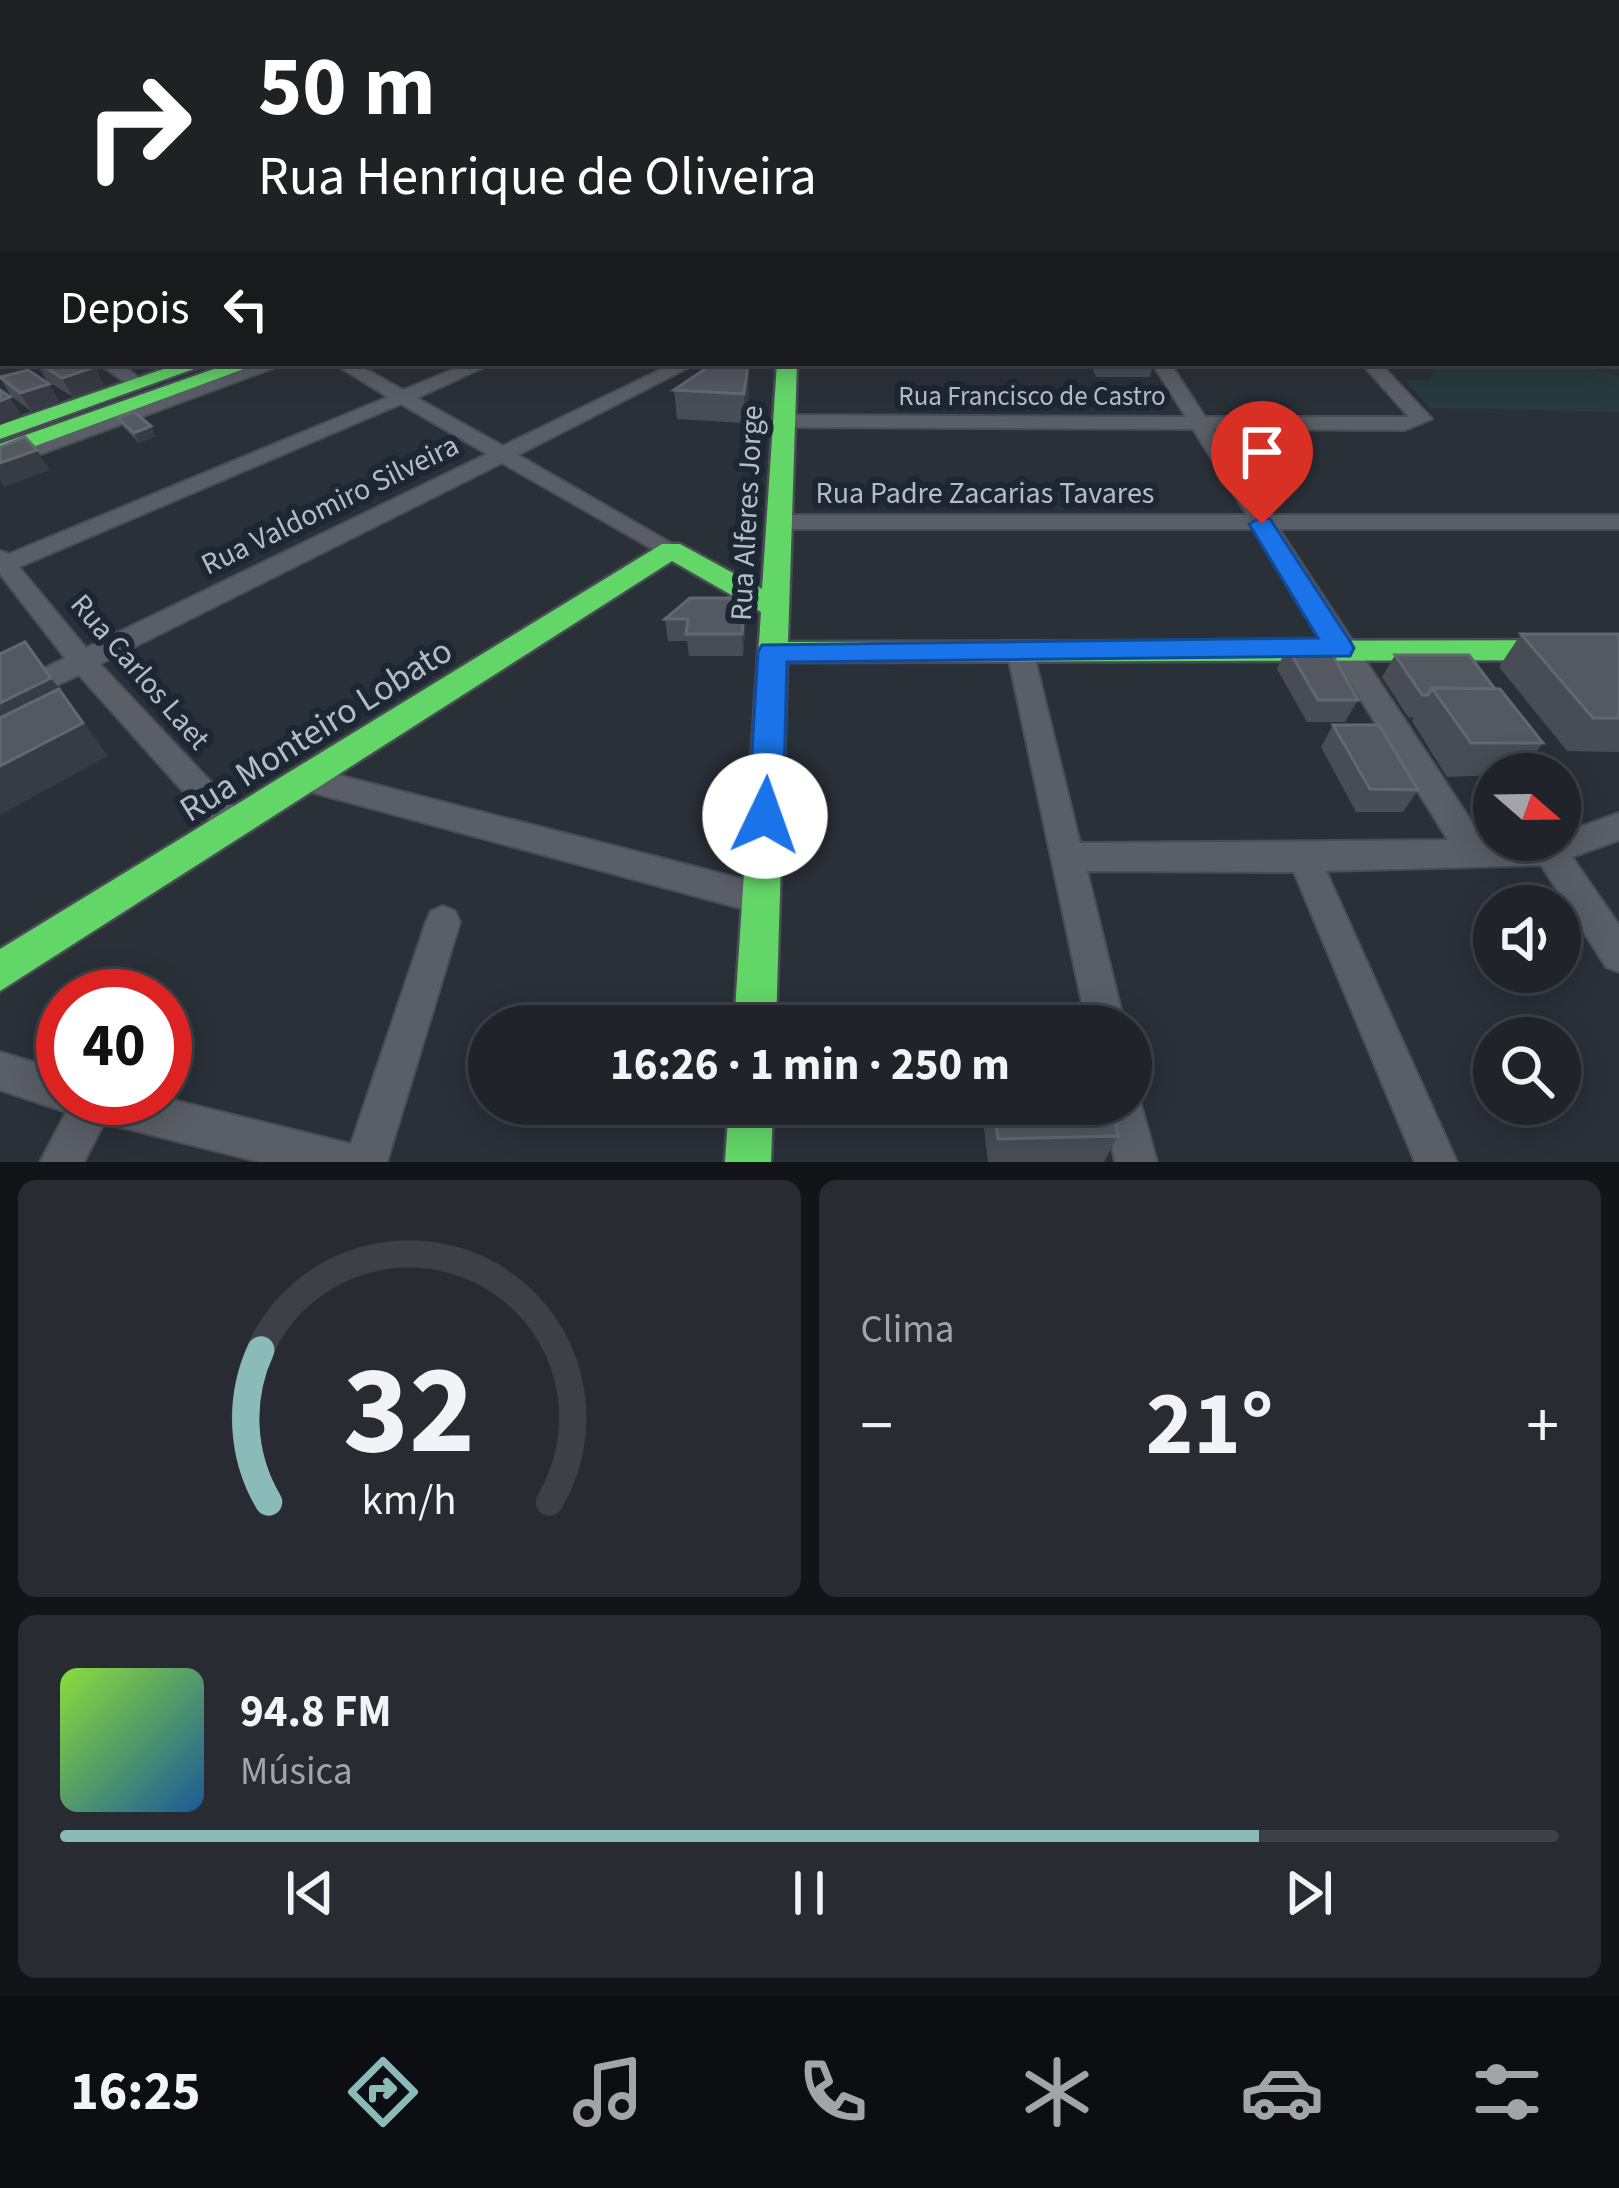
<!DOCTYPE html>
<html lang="pt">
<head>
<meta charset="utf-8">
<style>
	:root { --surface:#20242a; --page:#282c32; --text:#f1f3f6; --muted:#a2a4a8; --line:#3d4147; --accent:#8bbbb9 }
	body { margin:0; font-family:"Source Sans 3",sans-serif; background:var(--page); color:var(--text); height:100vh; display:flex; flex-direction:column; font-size:45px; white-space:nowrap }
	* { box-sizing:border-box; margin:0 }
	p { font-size:39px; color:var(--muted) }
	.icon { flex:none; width:66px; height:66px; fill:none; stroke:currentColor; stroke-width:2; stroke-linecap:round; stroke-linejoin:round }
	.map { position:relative; height:1162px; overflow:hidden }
	.sheet { display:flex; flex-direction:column; gap:18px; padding:18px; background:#121417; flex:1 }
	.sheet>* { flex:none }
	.guide { position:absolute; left:0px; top:0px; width:1620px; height:366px; box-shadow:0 6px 30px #0003,0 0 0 3px var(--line); background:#202124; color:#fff; overflow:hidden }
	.needle { width:78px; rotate:110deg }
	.buttons { position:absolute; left:1473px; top:753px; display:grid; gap:24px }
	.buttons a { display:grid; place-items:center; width:108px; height:108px; border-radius:50%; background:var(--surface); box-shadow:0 6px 30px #0003,0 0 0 3px var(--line); font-size:60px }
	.speed { position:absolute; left:36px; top:969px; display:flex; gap:24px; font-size:60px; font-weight:700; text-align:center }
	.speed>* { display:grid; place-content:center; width:156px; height:156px; border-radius:50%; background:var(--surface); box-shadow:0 6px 30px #0003,0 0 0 3px var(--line); line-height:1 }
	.speed .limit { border:18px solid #d22; background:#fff; color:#111 }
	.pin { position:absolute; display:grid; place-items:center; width:102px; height:102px; color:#fff; margin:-123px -51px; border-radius:50% 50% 50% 0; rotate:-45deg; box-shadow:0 0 12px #0007 }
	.pin .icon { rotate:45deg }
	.me { position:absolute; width:132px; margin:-66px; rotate:3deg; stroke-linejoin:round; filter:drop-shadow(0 0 9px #0008) }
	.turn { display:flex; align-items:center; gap:42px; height:252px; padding:0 60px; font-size:54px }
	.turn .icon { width:156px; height:156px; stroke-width:2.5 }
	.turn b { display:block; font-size:84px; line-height:102px }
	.then { display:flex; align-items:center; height:114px; padding:0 60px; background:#0003; gap:24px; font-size:45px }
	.big { font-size:90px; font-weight:700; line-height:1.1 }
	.sheet .tile { flex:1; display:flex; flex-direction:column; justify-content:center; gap:18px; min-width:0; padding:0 42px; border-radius:18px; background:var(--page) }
	.sheet .dial { align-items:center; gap:0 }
	.dial svg { height:312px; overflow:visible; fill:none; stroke:var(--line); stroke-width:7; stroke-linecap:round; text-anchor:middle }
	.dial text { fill:var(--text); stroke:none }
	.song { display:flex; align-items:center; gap:36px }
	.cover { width:144px; height:144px; border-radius:18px; background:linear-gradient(135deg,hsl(90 70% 55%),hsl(210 70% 35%)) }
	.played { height:12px; border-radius:6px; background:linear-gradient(90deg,var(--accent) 80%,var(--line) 80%) }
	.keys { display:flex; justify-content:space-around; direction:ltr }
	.heat { display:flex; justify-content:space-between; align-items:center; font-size:66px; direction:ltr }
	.sheet .tiles { flex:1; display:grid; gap:18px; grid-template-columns:1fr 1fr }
	.tile:last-child { grid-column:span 2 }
	.trip { position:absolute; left:468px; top:1005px; width:684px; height:120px; border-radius:60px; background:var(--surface); box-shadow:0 6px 30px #0003,0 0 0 3px var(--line); font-weight:700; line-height:120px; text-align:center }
	.tab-bar { display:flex; height:192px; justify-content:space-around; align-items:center; background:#0d0e11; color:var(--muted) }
	.tab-bar .icon { width:84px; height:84px }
	.tab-bar .current { color:var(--accent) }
	.tab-bar b { font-size:54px; color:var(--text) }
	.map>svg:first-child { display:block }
</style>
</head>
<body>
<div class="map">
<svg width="1619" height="1162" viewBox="0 0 1619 1162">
	<rect width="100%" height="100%" fill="#2a3038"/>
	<path fill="#273a3e" d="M1417 363H1574L1619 377V412L1431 408 1404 380 1428 381 1437 370Z"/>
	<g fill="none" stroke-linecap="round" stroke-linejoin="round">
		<g stroke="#484c55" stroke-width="4">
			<g id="street">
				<rect x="1617" y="268" width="2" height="9"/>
				<path d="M0 289 3 290V302L0 301Z"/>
				<rect x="1617" y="302" width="2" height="10"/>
				<path d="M98 363H119L148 384 139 389 133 388Z"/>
				<path d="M262 363H287L0 469V456Z"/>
				<path d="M333 363H355L403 390 469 363H493L417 398 503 446 674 363H697L518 455 683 550 671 557 663 555 502 463 100 664 244 817 249 826 244 835 233 839 222 835 79 675 0 712V690L65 658 0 574V551L9 554 388 397ZM401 404 487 454 86 648 19 567Z"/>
				<path d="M1152 363H1170L1205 417H1409L1361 363H1380L1432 419 1405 430 1213 429 1270 515H1619V529H1279L1483 839 1560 840V834L1619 813V840L1572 857 1619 925V972L1606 967 1541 865 1326 871 1457 1162H1415L1294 872 1087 871 1125 1026H1087L1007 651 1011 645H1029L1033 651 1080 843 1448 840 1255 529H782L771 522 782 515H1247L1193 429 784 427 774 421 784 415 1186 417Z"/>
				<path d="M307 767 762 884 774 888 779 899 774 910 762 914 307 791 296 788 292 779 296 770Z"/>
				<path d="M443 906 455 911 460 922 387 1162H260L104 1123 84 1162H40L68 1109 63 1111 0 1090V1052L63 1071V1098H165L351 1144 426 922 431 911Z"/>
				<path d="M1131 1087 1137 1090 1157 1162H1115L1103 1104H1131Z"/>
			</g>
		</g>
		<g stroke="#484c55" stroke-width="5">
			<g id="fast">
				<path d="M1617 240 1619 241V251L1617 250Z"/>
				<path d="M181 363H210L0 439V425Z"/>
				<path d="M231 363H260L0 459V444Z"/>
				<path d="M777 363H797L788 642 1619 640V660L787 662 776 1026H734L761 612 672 561 0 991V949L662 544H680L762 589Z"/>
				<path d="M729 1104H773L771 1162H725Z"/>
			</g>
		</g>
		<use href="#street" fill="#5a5e66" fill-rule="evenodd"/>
		<use href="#fast" fill="#63d668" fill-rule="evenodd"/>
	</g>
	<g fill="#474c55">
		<path d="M36 363H90L95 367 105 386 73 397 46 380Z"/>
		<path d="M1090 363H1153L1150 377H1096Z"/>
		<path d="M748 365 749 393 745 423 677 419 674 390Z"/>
		<path d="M0 377 49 384 60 403 32 412 11 396Z"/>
		<path d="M118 418 156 436 139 443 124 428Z"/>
		<path d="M745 598 746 619 743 656H689L687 641H668L665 619Z"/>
		<path d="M1521 634H1619V752L1567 751 1499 667Z"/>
		<path d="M1287 647 1358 700 1345 722H1307L1277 669Z"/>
		<path d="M1395 655 1496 689 1543 743 1519 774 1447 777 1412 721 1414 718 1408 717 1382 677Z"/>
		<path d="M1333 725 1418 790 1403 812H1356L1321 747Z"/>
		<path d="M981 1104H1112L1118 1136 1104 1162H988Z"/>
	</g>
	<g fill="#373c44">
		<path d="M748 365 749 393 745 423 744 394Z"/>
		<path d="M95 367 105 386 73 397 62 378Z"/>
		<path d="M49 384 60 403 32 412 20 393Z"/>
		<path d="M10 397 22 416 0 425V401Z"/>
		<path d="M151 426 156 436 139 443 134 433Z"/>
		<path d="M37 450 50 470 4 487 0 481V463Z"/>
		<path d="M745 598 746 619 743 656 742 634Z"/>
		<path d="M25 642 108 756 0 815V703Z"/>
	</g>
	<g fill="#535861" stroke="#626872" stroke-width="3">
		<path d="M38 363H90L95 367 62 378Z"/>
		<path d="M714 363 748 365 744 394 674 390Z"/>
		<path d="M28 370 49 384 20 393 0 377Z"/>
		<path d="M0 390 10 397 0 401Z"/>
		<path d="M134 412 151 426 134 433 118 418Z"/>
		<path d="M25 437 37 450 0 463V447Z"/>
		<path d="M690 598H745L742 634H686L688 619H665Z"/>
		<path d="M1521 634H1619V718H1593Z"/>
		<path d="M25 642 51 678 0 703V654Z"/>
		<path d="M1287 647H1328L1358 700H1318Z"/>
		<path d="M1395 655H1469L1495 689 1432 688 1428 695H1422Z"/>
		<path d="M1432 688 1500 689 1543 743H1471Z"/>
		<path d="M59 689 83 723 0 766V718Z"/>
		<path d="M1333 725H1379L1418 790 1370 789Z"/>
		<path d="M993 1104H1112L1118 1136 998 1139Z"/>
	</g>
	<linearGradient id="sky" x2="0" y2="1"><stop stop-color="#171a1f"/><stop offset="0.58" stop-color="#444e5e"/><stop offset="1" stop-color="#444e5e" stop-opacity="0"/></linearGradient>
	<rect width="1619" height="385" fill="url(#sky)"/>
	<path fill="#1a73e8" stroke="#114b97" stroke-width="3" d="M1262 517 1270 519 1350 641 1354 648 1350 656 787 662 783 816 778 827 765 831 753 827 748 816 758 652 762 645 1318 638 1249 524Z"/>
	<g text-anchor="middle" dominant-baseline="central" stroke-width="12" stroke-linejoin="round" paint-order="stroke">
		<g font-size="27" fill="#b4bcc9" stroke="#1d2633">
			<text x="1032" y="396">Rua Francisco de Castro</text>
		</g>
		<g font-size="30" fill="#b4bcc9" stroke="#1d2633">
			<text x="985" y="493">Rua Padre Zacarias Tavares</text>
			<text transform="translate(330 505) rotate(-26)">Rua Valdomiro Silveira</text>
			<text transform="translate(747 513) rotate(-87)">Rua Alferes Jorge</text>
			<text transform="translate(140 672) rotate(49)">Rua Carlos Laet</text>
		</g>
		<g font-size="36" fill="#b4bcc9" stroke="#1d2633">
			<text transform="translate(316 730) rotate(-32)">Rua Monteiro Lobato</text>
		</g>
	</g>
</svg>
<div class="buttons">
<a><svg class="needle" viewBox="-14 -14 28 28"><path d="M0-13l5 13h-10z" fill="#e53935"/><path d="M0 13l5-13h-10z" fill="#a2a4a8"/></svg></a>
<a><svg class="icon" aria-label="sound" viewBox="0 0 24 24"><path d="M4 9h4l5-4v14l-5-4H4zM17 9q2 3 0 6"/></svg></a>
<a><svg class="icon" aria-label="search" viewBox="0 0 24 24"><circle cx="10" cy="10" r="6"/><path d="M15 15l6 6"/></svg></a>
</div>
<div class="speed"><div class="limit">40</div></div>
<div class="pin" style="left:1262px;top:524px;background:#d93025"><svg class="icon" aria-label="arrive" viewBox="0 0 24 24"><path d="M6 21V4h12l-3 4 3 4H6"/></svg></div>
<svg class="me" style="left:765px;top:816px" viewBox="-20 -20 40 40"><circle r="19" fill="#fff"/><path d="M0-13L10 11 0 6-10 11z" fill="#1a73e8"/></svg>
<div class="trip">16:26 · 1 min · 250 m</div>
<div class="guide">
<div class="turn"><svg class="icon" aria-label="right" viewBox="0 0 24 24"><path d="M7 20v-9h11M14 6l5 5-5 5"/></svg><div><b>50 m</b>Rua Henrique de Oliveira</div></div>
<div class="then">Depois<svg class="icon" aria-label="left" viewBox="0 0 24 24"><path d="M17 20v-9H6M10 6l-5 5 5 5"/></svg></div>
</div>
</div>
<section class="sheet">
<div class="tiles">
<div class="tile dial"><svg viewBox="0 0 100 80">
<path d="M14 69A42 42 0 1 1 86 69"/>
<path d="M14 69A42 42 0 0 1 12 30" stroke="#8bbbb9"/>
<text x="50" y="56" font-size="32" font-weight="700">32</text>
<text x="50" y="72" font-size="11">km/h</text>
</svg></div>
<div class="tile"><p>Clima</p>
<div class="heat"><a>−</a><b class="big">21°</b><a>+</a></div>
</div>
<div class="tile">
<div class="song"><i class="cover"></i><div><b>94.8 FM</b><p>Música</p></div></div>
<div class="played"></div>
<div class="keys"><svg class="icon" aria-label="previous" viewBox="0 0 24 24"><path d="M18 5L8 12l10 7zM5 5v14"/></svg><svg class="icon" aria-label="pause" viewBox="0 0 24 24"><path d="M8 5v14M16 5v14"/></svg><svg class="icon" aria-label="next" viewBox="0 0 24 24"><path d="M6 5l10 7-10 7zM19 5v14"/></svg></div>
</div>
</div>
</section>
<nav class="tab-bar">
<b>16:25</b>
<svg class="icon current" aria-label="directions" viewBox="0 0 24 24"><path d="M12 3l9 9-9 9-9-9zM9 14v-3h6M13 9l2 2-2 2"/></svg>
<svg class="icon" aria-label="music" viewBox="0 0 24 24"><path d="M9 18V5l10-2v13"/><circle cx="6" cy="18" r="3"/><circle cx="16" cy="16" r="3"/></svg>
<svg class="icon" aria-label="phone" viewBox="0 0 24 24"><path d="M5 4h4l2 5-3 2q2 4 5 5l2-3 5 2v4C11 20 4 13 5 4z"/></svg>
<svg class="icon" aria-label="climate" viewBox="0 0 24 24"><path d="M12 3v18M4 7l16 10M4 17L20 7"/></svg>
<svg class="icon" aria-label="car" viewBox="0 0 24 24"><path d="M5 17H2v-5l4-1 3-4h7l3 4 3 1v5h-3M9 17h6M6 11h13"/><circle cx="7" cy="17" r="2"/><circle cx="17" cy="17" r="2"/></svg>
<svg class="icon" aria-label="filters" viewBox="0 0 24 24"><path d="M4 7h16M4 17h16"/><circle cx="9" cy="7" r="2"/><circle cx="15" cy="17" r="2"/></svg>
</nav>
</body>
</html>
